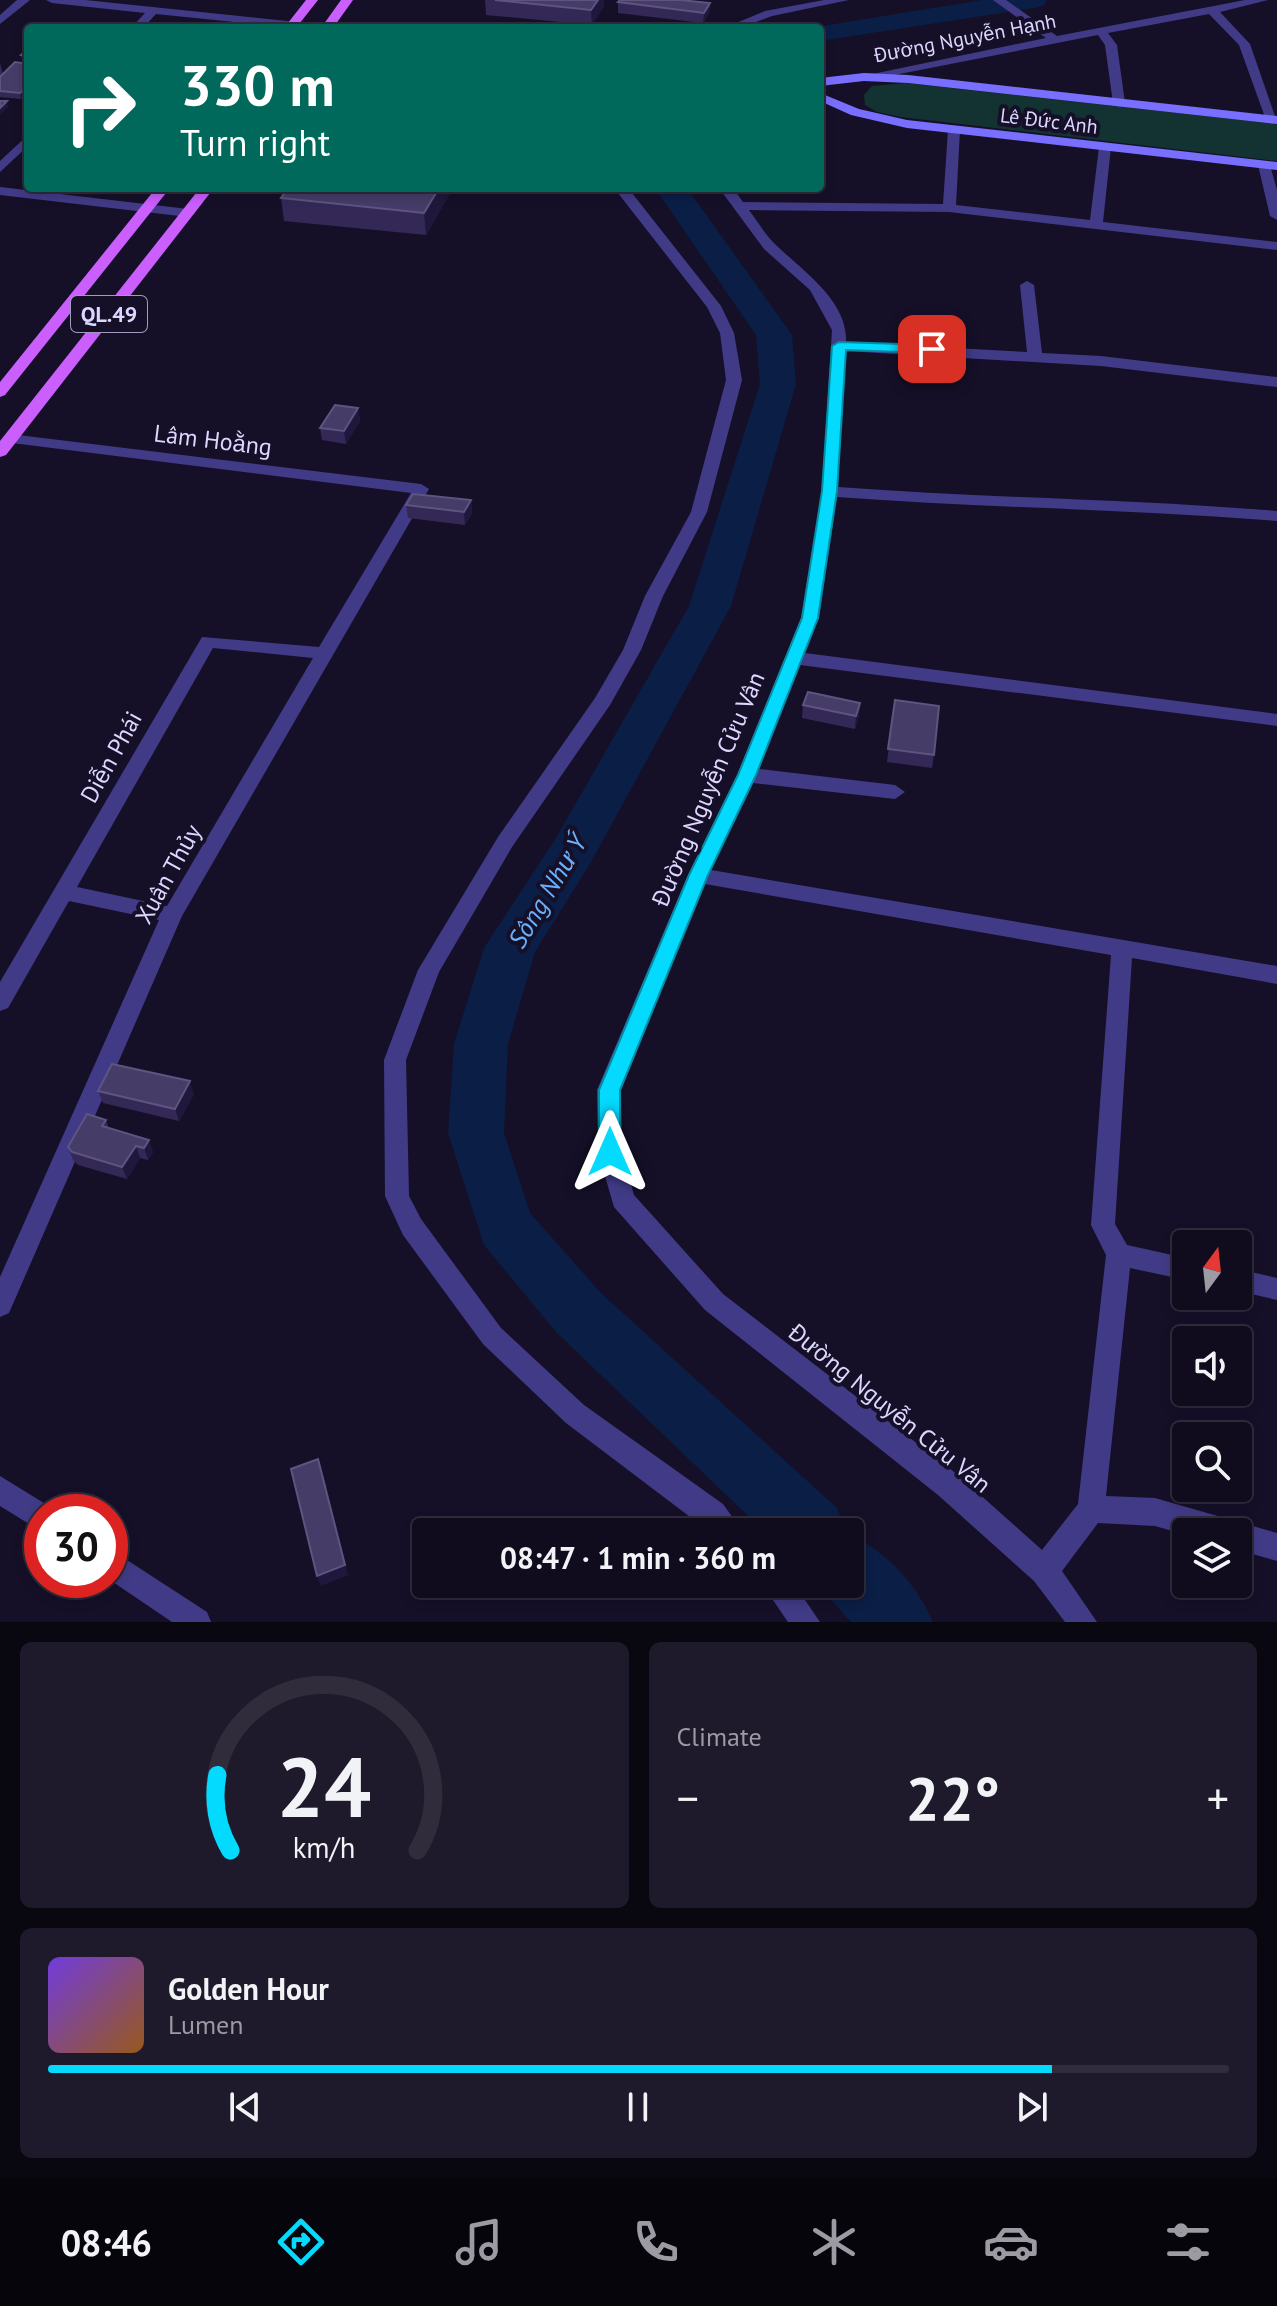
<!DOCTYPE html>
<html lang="en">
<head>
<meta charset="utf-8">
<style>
	:root { --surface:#100c1e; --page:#1e1a2b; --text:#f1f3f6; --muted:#9c9ba4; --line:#302c3c; --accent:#04dafe }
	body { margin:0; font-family:"PT Sans",sans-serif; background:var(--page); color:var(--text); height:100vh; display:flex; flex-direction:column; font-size:30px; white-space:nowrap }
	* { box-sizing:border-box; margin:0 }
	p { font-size:26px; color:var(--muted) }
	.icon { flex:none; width:44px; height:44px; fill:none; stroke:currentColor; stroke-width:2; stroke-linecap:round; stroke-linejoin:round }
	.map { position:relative; height:1622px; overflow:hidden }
	.side { display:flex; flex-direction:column; gap:20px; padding:20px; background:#090710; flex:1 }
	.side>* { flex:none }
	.hud { position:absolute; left:24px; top:24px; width:800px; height:168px; border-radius:8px; box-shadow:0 4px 12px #0003,0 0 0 2px var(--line); background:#00695c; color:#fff; overflow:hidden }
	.needle { width:52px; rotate:15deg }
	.fabs { position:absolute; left:1172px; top:1230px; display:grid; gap:16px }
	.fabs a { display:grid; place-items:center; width:80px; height:80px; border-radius:8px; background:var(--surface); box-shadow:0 4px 12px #0003,0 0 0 2px var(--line); font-size:40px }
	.speed { position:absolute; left:24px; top:1494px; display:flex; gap:16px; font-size:40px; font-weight:700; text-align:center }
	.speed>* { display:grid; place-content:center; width:104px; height:104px; border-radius:50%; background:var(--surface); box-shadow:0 4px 12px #0003,0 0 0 2px var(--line); line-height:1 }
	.speed .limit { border:12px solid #d22; background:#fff; color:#111 }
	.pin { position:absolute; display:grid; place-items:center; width:68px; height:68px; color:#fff; margin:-34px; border-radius:16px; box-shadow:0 4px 12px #0006 }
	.me { position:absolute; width:88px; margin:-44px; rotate:0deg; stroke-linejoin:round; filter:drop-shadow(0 0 6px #0008) }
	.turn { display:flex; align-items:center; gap:28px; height:168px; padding:0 24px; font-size:36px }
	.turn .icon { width:104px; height:104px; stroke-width:2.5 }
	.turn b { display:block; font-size:56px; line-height:68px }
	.big { font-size:60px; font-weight:700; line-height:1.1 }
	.side .card { flex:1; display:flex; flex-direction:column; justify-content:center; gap:12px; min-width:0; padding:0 28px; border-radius:12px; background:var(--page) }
	.side .dial { align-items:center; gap:0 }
	.dial svg { height:208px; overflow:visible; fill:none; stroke:var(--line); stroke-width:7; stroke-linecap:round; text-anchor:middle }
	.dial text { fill:var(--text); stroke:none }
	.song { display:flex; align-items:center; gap:24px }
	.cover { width:96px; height:96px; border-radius:12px; background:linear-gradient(135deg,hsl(260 70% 55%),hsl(30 70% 35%)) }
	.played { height:8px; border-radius:4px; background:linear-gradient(90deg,var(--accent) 85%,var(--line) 85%) }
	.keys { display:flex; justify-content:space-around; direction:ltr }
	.heat { display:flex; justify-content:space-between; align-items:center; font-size:44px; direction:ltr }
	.side .tiles { flex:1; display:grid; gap:20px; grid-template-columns:1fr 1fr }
	.card:last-child { grid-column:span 2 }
	.trip { position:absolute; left:412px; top:1518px; width:452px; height:80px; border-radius:8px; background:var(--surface); box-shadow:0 4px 12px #0003,0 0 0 2px var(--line); font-weight:700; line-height:80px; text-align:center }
	.tab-bar { display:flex; height:128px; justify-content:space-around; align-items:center; background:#06050c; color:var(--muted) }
	.tab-bar .icon { width:56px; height:56px }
	.tab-bar .active { color:var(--accent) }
	.tab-bar b { font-size:36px; color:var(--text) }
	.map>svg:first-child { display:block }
</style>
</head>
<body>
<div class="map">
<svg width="1277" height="1622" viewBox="0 0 1277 1622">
	<rect width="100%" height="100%" fill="#151028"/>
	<path fill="#133232" d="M905 83 1277 124V161L901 117 877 112 865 105 864 95 872 86Z"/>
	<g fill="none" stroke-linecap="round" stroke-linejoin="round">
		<g fill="#0b1e46" fill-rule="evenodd">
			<path d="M982 0H1047L1043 6 1034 8 820 41V28H810Z"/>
			<path d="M655 188H687L792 335 796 384 731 606 590 864 535 952 508 1044 504 1133 530 1213 601 1293 837 1508 846 1532H765L557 1333 484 1245 448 1133 454 1044 484 948 556 838 689 606 760 384 756 335Z"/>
			<path d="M850 1536C887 1551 917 1585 933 1622H851L826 1594 822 1584H850Z"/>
		</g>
		<g fill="#413b87" fill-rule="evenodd">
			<path d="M17 0H30L0 24V15Z"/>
			<path d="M46 0H85L325 25 331 28H292L156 14 143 28H131L145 13 52 3Z"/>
			<path d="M824 0H849L772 16 740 28H724L765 11Z"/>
			<path d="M993 0H1006L1057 36 1245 0H1268L1220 12 1250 44 1277 122 1272 124 1266 120 1239 45 1209 14 1108 33 1117 45 1125 103 1119 107 1113 103 1105 45 1098 35 864 81 858 77 1046 38Z"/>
			<path d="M954 126 960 130 956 205 1090 220 1099 147 1105 143 1111 147 1103 222 1277 242V250L949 212 749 210C758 222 766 236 777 246 803 271 848 301 846 342L1027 352 1020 285 1027 281 1034 285 1042 353 1101 356 1277 377V387L1101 366 845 351 838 487C985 498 1131 499 1277 511V521C1131 509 984 508 837 497L819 618 805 653 1277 714V726L800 665 759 769 895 785 905 792 895 799 753 783 711 870 1277 966V984L1132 958 1115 1224 1127 1245 1186 1258V1280L1130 1268 1106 1496 1155 1498 1277 1533V1561L1238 1550V1532H1186V1535L1155 1526 1098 1523 1062 1571 1097 1622H1065L1034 1581 938 1495 705 1310 614 1207 598 1152 597 1090 688 875 737 775 801 618 822 491 832 330 810 290 764 249 719 188H733L743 202 943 204 948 130ZM705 884 1111 955 1091 1225 1106 1255 1078 1504 1042 1550 958 1475 723 1294 634 1195 622 1152 621 1090Z"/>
			<path d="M28 135V146L0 172V161Z"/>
			<path d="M1264 161 1270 165 1277 190V220L1270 216 1258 165Z"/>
			<path d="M0 187 188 209 195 213 188 217 0 195Z"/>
			<path d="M614 188H628L721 306 734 333 742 380 707 512 663 596 641 650 610 705 512 847 439 972 406 1060 409 1196 421 1219 501 1328 584 1405 723 1504 743 1532H710L566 1423 483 1344 403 1235 385 1196 384 1060 418 970 498 837 595 698 623 650 645 596 691 512 726 380 720 333 707 307Z"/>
			<path d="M10 434 421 484 429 489 182 916 9 1313 0 1317V1277L159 920 69 901 8 1008 0 1011V982L202 637 319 647 411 493 4 442V436ZM213 648 313 658 167 906 77 887Z"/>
			<path d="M1238 1269 1277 1278V1300L1238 1291Z"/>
			<path d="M0 1476 52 1508 53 1512H42V1532L0 1506Z"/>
			<path d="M110 1549 207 1612 211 1622H172L110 1580Z"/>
			<path d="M762 1584H794L820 1622H788Z"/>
		</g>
		<g fill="#796ffe" fill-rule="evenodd">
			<path d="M864 73 908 75 1277 116V124L908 83 864 81 820 86V78Z"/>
			<path d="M820 93 859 109 907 120 1277 162V170L907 128 851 115 820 101Z"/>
		</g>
		<g fill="#ca5ffe" fill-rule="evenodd">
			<path d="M306 0H318L296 28H284Z"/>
			<path d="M341 0H353L333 28H321Z"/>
			<path d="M156 188H170L5 395 0 397V382Z"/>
			<path d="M200 188H214L6 455 0 457V441Z"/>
		</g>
	</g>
	<g fill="#342956">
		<path d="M485 0H604V6L592 25 486 15Z"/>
		<path d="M618 2 710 3 709 14 703 23 618 13Z"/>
		<path d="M28 48V61H23L21 55Z"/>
		<path d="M0 63 3 74 28 64V92L21 99 0 97Z"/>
		<path d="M453 188 426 235 284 221 281 198Z"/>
		<path d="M358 408 360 421 346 444 322 440 320 428Z"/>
		<path d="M471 500 472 513 465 525 408 518 406 505Z"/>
		<path d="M895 700 934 755 932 768 887 762Z"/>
		<path d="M860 703 859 716 855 729 802 718 803 705Z"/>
		<path d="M98 1091 194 1094 179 1121 103 1103Z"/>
		<path d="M106 1120 109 1129 153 1152 148 1160 140 1158 127 1179 78 1165 73 1160 68 1147Z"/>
	</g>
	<g fill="#20173c">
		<path d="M598 0H604V6L592 25 591 10Z"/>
		<path d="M710 3 709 14 703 23 704 13Z"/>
		<path d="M28 86V92L21 99 20 93Z"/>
		<path d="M7 101 8 107 0 115V108Z"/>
		<path d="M439 188H453L426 235 424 213Z"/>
		<path d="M358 408 360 421 346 444 344 431Z"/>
		<path d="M471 500 472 513 465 525 464 512Z"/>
		<path d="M860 703 859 716 855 729 856 716Z"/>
		<path d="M190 1081 194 1094 179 1121 175 1109Z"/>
		<path d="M149 1140 153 1152 148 1160 144 1148Z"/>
		<path d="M136 1146 140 1158 127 1179 122 1167Z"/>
		<path d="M322 1470 348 1575 321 1586 317 1576Z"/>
	</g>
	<g fill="#463c68" stroke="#5e5480" stroke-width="2">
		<path d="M495 0H598L591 10Z"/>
		<path d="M620 0H680L710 3 704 13 618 2Z"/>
		<path d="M28 48V56L21 55Z"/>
		<path d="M15 62 28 64V86L20 93 0 91V77Z"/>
		<path d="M0 101H7L0 108Z"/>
		<path d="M288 188H439L424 213 281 198Z"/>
		<path d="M335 405 358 408 344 431 320 428Z"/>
		<path d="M413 494 471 500 464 512 406 505Z"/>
		<path d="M808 692 860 703 856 716 803 705Z"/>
		<path d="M895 700 939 706 934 755 888 749Z"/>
		<path d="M112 1064 190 1081 175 1109 98 1091Z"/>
		<path d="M87 1114 106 1120 102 1126 149 1140 144 1148 136 1146 122 1167 72 1152 68 1147Z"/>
		<path d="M318 1459 345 1565 317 1576 291 1469Z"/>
	</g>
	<path fill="#04dafe" stroke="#038ea5" stroke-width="2" d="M839 342 932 345 939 349 932 353 846 350 837 491 818 618 756 775 708 875 620 1090V1152L617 1158H602L599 1152V1090L689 875 738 775 802 618 822 491 832 346Z"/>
	<g text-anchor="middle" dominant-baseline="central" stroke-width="8" stroke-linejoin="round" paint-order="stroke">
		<g font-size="20" fill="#ddd7ff" stroke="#151028">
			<text transform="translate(965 38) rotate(-11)">Đường Nguyễn Hạnh</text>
			<text transform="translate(1049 121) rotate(7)">Lê Đức Anh</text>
		</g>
		<rect fill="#151028" stroke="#a19bbe" stroke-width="2" x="71" y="296" width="76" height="36" rx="6"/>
		<g font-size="22" font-weight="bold" fill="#ddd7ff">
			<text x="109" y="314">QL.49</text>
		</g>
		<g font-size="24" fill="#ddd7ff" stroke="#151028">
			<text transform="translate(213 440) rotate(7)">Lâm Hoằng</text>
			<text transform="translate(111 757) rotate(-61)">Diễn Phái</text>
			<text transform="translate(708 789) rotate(-67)">Đường Nguyễn Cửu Vân</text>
			<text transform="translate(168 874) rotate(-61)">Xuân Thủy</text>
			<text transform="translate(890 1408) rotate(39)">Đường Nguyễn Cửu Vân</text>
		</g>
		<g font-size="26" font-style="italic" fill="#66b1fe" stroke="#151028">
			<text transform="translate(547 891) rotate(-59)">Sông Như Ý</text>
		</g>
	</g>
</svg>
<div class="fabs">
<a><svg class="needle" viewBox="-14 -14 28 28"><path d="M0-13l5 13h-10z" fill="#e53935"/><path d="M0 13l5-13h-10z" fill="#9c9ba4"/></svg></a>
<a><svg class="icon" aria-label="sound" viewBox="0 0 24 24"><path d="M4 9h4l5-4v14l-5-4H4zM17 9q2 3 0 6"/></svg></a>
<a><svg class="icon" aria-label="search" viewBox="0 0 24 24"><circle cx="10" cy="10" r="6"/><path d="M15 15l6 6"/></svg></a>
<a><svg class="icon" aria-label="layers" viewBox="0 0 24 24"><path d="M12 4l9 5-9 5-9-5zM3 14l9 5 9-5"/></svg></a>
</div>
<div class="speed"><div class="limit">30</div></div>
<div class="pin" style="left:932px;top:349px;background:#d93025"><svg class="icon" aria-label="arrive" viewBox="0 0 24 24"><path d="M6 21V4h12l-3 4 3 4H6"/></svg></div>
<svg class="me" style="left:610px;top:1152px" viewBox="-20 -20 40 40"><path d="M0-17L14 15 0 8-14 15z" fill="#04dafe" stroke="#fff" stroke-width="4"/></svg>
<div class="trip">08:47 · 1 min · 360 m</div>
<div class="hud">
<div class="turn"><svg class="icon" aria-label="right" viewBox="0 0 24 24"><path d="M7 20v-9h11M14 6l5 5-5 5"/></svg><div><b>330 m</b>Turn right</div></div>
</div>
</div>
<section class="side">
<div class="tiles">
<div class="card dial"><svg viewBox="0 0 100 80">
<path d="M14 69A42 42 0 1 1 86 69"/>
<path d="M14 69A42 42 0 0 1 9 40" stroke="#04dafe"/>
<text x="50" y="56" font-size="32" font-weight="700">24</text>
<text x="50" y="72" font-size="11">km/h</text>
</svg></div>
<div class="card"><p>Climate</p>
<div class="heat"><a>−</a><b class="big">22°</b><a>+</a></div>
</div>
<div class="card">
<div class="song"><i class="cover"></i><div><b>Golden Hour</b><p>Lumen</p></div></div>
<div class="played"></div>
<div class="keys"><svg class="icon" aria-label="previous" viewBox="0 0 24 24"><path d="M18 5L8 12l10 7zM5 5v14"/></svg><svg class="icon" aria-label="pause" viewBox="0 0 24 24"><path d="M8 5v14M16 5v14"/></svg><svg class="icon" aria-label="next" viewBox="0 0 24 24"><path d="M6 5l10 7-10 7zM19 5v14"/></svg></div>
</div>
</div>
</section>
<nav class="tab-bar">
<b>08:46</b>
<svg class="icon active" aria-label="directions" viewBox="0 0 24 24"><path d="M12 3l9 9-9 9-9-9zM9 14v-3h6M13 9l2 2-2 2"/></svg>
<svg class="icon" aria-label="music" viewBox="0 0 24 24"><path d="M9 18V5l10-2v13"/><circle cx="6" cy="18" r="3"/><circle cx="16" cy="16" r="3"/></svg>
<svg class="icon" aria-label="phone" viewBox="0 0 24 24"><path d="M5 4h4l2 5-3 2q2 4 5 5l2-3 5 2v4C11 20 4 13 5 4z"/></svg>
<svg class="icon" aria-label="climate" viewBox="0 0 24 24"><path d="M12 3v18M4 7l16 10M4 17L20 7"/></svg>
<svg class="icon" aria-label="car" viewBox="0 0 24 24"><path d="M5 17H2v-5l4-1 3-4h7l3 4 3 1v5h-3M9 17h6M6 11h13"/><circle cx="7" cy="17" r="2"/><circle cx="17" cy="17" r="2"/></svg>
<svg class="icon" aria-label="filters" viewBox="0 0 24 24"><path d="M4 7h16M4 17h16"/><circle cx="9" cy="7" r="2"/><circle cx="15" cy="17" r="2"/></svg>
</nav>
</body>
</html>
